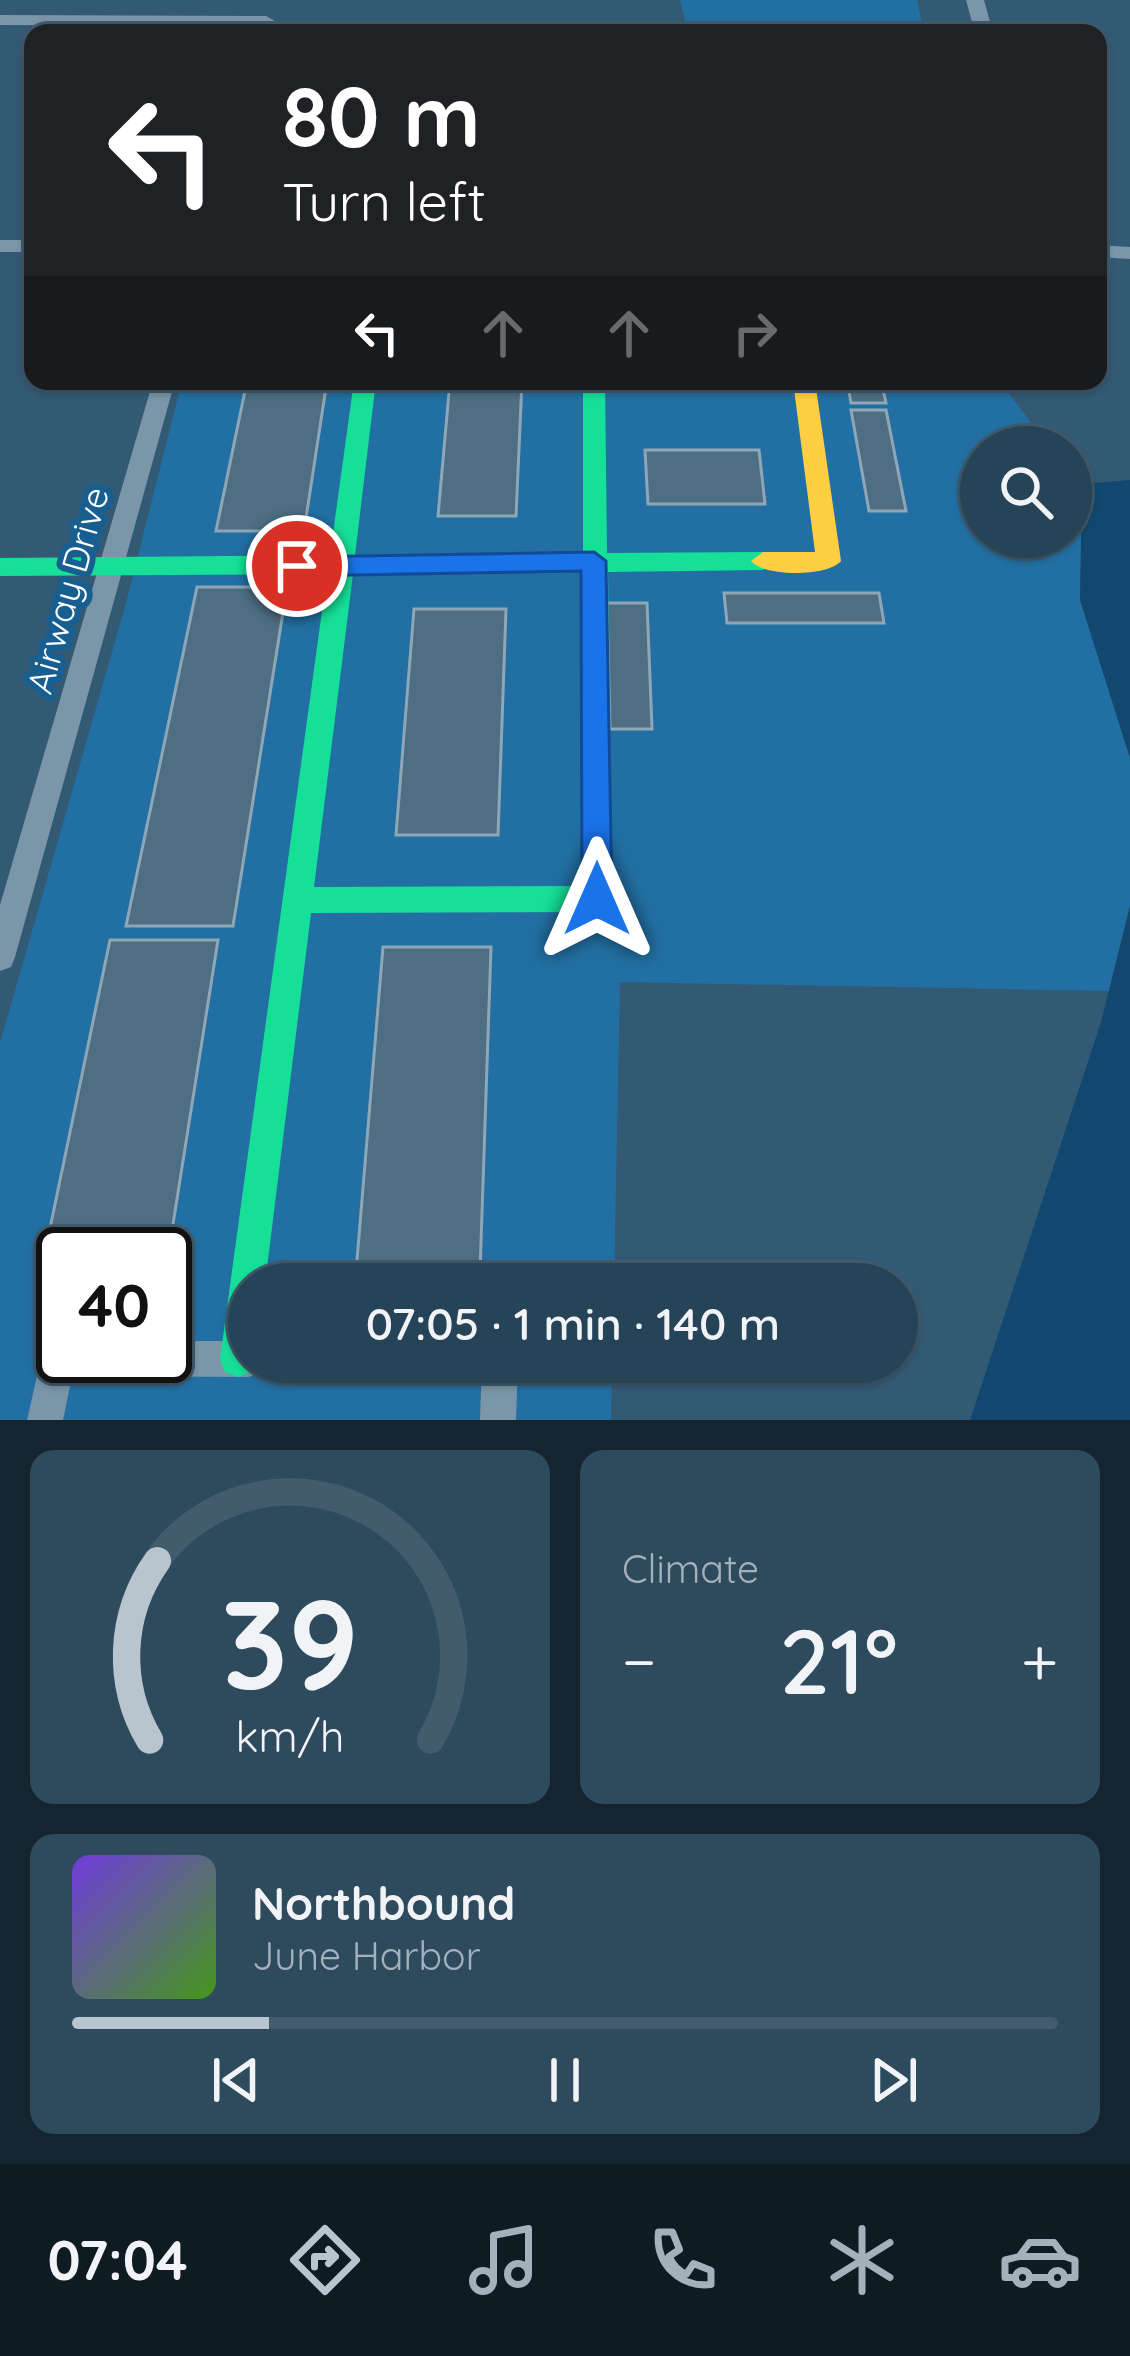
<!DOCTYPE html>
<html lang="en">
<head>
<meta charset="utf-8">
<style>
	:root { --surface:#264458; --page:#2e4b5e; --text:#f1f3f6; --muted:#a4b0ba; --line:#425c6e; --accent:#b8c5cf }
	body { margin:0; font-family:Quicksand,sans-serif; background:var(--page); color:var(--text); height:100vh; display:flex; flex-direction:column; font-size:45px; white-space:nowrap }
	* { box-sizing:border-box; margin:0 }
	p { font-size:39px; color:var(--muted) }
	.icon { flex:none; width:66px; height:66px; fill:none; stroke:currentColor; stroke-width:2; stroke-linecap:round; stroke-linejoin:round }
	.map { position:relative; height:1420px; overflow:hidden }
	.details { display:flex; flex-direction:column; gap:30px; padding:30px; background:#152530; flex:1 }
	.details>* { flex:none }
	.top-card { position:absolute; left:24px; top:24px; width:1083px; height:366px; border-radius:24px; box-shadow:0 3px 9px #0004,0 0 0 3px var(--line); background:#202124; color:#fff; overflow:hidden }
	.fabs { position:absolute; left:960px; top:426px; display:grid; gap:24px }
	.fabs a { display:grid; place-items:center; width:132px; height:132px; border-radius:50%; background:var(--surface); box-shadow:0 3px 9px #0004,0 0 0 3px var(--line); font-size:60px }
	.speed { position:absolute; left:36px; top:1227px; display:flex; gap:24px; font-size:60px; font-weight:700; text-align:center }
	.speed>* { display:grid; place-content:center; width:156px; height:156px; border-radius:50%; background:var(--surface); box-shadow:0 3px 9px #0004,0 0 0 3px var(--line); line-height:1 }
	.speed .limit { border:6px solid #111; border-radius:18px; background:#fff; color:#111 }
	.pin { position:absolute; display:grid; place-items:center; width:102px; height:102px; color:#fff; margin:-51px; border:6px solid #fff; border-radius:50%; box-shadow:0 3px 12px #0007 }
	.me { position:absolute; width:132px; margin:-66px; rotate:0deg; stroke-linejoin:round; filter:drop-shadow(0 0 9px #0008) }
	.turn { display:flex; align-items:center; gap:42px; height:252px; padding:0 60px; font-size:54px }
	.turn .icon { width:156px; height:156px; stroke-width:2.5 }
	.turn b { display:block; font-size:84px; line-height:102px }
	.lanes { display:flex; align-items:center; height:114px; padding:0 60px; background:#0003; justify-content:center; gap:60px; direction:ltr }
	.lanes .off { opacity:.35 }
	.big { font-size:90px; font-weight:600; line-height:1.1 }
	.details .card { flex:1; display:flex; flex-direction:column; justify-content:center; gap:18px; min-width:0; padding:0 42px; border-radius:24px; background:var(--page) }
	.details .dial { align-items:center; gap:0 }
	.dial svg { height:312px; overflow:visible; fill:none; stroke:var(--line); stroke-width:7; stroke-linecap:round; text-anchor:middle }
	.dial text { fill:var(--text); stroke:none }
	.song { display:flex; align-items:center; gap:36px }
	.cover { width:144px; height:144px; border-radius:18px; background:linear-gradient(135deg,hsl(260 70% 55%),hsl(100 70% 35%)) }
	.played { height:12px; border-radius:6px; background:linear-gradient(90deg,var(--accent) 20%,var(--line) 20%) }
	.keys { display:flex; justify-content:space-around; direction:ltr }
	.heat { display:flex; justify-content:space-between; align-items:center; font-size:66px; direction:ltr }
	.details .tiles { flex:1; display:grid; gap:30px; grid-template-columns:1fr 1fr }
	.card:last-child { grid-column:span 2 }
	.trip { position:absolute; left:228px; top:1263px; width:690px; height:120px; border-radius:60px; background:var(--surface); box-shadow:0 3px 9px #0004,0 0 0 3px var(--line); font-weight:600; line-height:120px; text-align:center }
	.tabs { display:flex; height:192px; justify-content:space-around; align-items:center; background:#0f1b23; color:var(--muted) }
	.tabs .icon { width:84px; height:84px }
	.tabs .on { color:var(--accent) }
	.tabs b { font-size:54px; color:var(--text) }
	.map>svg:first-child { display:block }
</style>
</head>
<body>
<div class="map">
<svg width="1130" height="1420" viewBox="0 0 1130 1420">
	<rect width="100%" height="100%" fill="#335a75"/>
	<g fill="#2270a3" fill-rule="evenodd">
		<path d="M680 0H917L924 33H688Z"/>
		<path d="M182 381H999L1050 447H981V537H1071V471L1082 484 1080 600 1130 758V906L1109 991 620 982 614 1284H249V1362H612L611 1420H0V1043L125 607ZM63 1254H165V1356H63Z"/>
	</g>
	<g fill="#12486f">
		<path d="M1130 480V758L1080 600 1082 484Z"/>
		<path d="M1130 906V1420H970L1101 1022Z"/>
	</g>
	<g fill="#4d6e83" stroke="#8fa6b6" stroke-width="3">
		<path d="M247 381H327L304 531H216Z"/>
		<path d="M450 381H522L516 516H438Z"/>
		<path d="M847 381H881L886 403H851Z"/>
		<path d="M851 410H886L906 511H869Z"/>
		<path d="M645 450H759L765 504H648Z"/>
		<path d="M197 587H287L233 926H126Z"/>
		<path d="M724 593H879L884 623H727Z"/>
		<path d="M607 603H647L652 729H610Z"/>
		<path d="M414 609H506L498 835H396Z"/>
		<path d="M110 940H218L167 1262 165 1254H63V1262H43Z"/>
		<path d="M383 947H491L480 1272H356Z"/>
	</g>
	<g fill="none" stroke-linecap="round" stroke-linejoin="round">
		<g fill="#7a96a8" fill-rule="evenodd">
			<path d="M966 0H984L993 33H975Z"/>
			<path d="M0 15 266 16 275 21 266 26 0 25Z"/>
			<rect x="0" y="240" width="33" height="12"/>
			<path d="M1098 245 1130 247V259L1098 257Z"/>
			<path d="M153 381H175L15 957 11 967 0 971V905Z"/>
			<path d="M57 1340H63V1356H165V1341H249V1362H266L262 1372 249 1377 72 1376 63 1420H27L44 1345Z"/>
			<path d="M482 1362H518L516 1420H480Z"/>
		</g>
		<path fill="#16e098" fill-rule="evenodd" d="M354 381H376L355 555 583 553V381H605L607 553 763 552 775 561 763 570 608 572 612 899 607 908 597 912 311 913 265 1284H249V1362H255L251 1372 238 1377 225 1372 220 1359 327 574 0 576V558L330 555ZM583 572 582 886 314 887 353 574Z"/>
		<path fill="#ffcf43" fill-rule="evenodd" d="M793 381H815L841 561C828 577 764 577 751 561L763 552H815Z"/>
	</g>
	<path fill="#1a73e8" stroke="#114b97" stroke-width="3" d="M594 552 606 561 612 899 597 912 582 899 581 571 297 576 284 566 297 557Z"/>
	<g text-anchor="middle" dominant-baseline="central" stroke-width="12" stroke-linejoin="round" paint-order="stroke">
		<g font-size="36" fill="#fff" stroke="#175f91">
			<text transform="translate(67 590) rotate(-74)">Airway Drive</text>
		</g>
	</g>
</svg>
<div class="fabs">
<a><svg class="icon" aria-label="search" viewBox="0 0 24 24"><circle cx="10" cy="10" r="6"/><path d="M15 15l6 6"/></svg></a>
</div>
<div class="speed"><div class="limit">40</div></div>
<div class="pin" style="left:297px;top:566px;background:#d93025"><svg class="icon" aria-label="arrive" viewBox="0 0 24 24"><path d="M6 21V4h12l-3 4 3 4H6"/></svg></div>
<svg class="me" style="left:597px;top:899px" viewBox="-20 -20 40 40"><path d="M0-17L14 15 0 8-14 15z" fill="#1a73e8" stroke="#fff" stroke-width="4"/></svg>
<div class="trip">07:05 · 1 min · 140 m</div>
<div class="top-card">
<div class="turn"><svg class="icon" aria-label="left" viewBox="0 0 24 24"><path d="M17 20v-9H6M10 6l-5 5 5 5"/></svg><div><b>80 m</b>Turn left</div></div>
<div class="lanes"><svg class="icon" aria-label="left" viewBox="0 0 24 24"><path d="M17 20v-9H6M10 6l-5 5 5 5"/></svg><svg class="icon off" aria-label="ahead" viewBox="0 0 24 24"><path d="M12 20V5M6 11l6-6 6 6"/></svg><svg class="icon off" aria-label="ahead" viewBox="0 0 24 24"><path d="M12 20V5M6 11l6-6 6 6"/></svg><svg class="icon off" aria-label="right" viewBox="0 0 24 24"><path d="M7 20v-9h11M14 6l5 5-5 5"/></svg></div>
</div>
</div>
<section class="details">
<div class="tiles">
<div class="card dial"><svg viewBox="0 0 100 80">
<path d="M14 69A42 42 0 1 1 86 69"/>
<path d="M14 69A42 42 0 0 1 16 23" stroke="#b8c5cf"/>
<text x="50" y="56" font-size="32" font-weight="700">39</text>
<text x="50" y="72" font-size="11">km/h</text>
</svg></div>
<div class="card"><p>Climate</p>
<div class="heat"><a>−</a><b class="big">21°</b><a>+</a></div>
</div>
<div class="card">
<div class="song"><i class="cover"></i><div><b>Northbound</b><p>June Harbor</p></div></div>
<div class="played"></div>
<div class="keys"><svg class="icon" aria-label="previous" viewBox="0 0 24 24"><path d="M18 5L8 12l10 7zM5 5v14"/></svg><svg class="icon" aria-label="pause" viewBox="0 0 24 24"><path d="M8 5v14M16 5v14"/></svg><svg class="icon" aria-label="next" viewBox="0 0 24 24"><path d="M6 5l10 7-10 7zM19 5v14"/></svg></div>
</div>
</div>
</section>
<nav class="tabs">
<b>07:04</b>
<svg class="icon on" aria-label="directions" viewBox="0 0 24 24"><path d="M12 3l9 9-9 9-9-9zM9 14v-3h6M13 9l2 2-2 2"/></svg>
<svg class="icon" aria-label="music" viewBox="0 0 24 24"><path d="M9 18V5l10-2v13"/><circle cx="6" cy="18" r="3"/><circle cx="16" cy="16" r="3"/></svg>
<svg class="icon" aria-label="phone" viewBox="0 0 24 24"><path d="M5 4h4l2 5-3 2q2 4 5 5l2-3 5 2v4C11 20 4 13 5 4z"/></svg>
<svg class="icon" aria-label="climate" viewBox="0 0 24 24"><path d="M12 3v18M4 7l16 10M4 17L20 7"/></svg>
<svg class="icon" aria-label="car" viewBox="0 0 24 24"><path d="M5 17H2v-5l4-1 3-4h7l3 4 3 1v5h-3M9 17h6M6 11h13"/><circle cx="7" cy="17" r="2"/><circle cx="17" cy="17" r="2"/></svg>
</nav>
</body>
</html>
